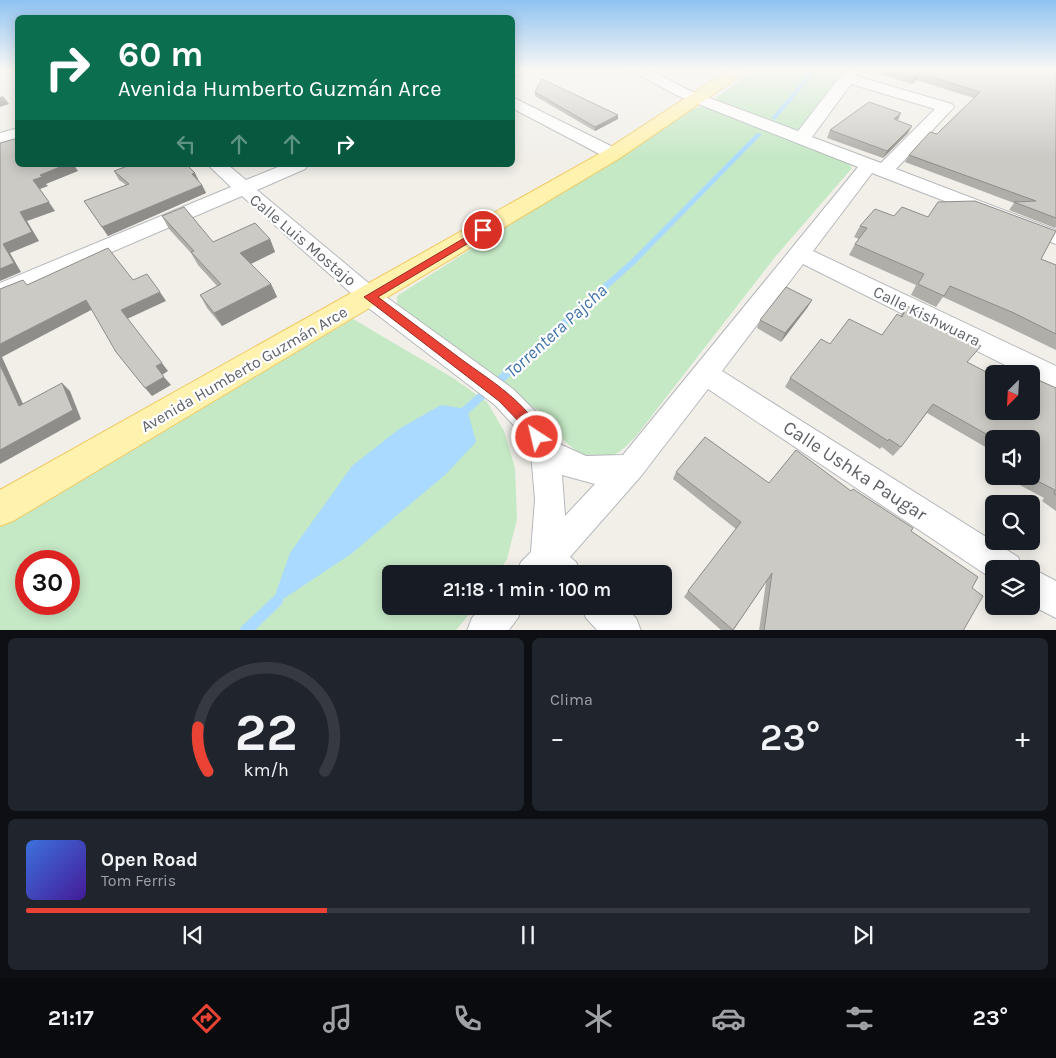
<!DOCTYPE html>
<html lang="es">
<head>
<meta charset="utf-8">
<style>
	:root { --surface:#171b24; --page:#20242c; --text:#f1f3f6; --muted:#9ea1a6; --line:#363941; --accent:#ea4335 }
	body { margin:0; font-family:Karla,sans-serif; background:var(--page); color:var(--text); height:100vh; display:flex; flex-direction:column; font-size:19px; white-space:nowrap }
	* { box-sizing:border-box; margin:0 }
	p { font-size:16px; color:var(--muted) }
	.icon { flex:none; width:28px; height:28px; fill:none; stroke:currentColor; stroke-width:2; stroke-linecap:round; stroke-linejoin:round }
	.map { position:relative; height:630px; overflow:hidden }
	.sheet { display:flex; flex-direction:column; gap:8px; padding:8px; background:#0d0f14; flex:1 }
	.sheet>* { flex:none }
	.hud { position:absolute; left:15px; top:15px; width:500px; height:152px; border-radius:8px; box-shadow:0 2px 12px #0003; background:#0b6e4f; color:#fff; overflow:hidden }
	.needle { width:32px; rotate:204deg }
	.fabs { position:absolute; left:985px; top:365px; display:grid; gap:10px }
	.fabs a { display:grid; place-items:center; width:55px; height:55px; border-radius:8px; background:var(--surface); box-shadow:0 2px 12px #0003; font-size:25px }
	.speed { position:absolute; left:15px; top:550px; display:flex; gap:10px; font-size:25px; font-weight:700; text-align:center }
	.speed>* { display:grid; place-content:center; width:65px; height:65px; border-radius:50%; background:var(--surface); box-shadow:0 2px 12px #0003; line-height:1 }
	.speed .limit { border:8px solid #d22; background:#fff; color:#111 }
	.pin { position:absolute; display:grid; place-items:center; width:42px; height:42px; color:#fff; margin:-21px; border:2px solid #fff; border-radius:50%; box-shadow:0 1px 5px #0007 }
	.me { position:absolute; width:55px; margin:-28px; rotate:325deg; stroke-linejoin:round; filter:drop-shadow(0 0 4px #0008) }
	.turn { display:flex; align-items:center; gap:18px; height:105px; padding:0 20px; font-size:22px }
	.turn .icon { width:65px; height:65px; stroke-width:2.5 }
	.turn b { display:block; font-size:35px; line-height:42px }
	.lanes { display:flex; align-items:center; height:48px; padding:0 20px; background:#0003; justify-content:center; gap:25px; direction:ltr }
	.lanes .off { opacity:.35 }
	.big { font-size:38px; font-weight:600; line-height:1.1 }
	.sheet .widget { flex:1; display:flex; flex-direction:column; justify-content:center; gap:8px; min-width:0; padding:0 18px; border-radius:8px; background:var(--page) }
	.sheet .dial { align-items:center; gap:0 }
	.dial svg { height:130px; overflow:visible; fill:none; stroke:var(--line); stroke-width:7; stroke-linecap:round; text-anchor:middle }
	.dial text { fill:var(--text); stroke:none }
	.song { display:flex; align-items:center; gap:15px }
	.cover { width:60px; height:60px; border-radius:8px; background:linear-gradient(135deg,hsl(220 70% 55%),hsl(260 70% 35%)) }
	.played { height:5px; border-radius:2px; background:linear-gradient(90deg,var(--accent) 30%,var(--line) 30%) }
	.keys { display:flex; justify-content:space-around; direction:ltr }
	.heat { display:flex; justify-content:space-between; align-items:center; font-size:28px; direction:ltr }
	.sheet .tiles { flex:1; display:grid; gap:8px; grid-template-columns:1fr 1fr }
	.widget:last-child { grid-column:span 2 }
	.trip { position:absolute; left:382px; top:565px; width:290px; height:50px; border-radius:8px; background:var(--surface); box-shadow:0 2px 12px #0003; font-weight:600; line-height:50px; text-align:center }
	.dock { display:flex; height:80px; justify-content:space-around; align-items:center; background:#090b0e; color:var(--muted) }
	.dock .icon { width:35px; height:35px }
	.dock .current { color:var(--accent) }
	.dock b { font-size:22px; color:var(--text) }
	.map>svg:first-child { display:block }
</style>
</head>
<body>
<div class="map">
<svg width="1056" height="631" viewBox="0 0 1056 631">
	<rect width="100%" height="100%" fill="#f1efe8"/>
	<g fill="#c5e8c5" fill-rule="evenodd">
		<path d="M756 69H844L799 129 791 130 720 103 716 98Z"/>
		<path d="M705 106 845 160 852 168 775 257 636 436C631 441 625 448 619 452 584 472 560 437 543 414L397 308V296L692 109Z"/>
		<path d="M353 319 453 378 487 402 504 431 515 468 517 519 507 559 497 574H391V606H476L456 630H0V521ZM26 561H69V604H26Z"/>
	</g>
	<path fill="#aadaff" d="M441 405 467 409 476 442 446 474 351 554 271 607 290 553 352 466 399 429Z"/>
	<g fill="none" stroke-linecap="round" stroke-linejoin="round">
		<g fill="#aadaff" fill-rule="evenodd">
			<path d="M813 69H818L776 119H772V117Z"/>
			<path d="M757 133 762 134 635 264 463 418 460 419 457 418 456 415 457 412 631 260Z"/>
			<path d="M278 595 282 596 283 600 282 604 254 631H240L241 627 274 596Z"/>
		</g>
		<g stroke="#b5b8bc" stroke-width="2">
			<g id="minor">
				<path d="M512 69H530L512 78Z"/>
				<path d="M629 69H648L688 90 798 131 846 69H861L856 76 952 104 954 107 896 169 1056 230V244L872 173 813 251 1056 366V389L1031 378V374H1023L803 264 722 371 1018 557 1023 569H994V580L708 389 641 476 570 557 576 562 581 574H516L521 562 531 552 535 499 531 453 519 431 495 405 362 303 242 196 0 300V283L231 187 208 165H228L246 180 283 165H308L305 169 257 190 378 291 513 389 539 415 555 442 586 456 623 455 858 167 678 96ZM851 84 935 109 881 163 812 137ZM562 475 595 484 565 516Z"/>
				<path d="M512 97 619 150 622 154 619 158H607L512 108Z"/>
				<path d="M18 128V139L0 144V133Z"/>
				<path d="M1031 568 1056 581V618L1031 605V569H1029Z"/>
				<path d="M483 606H523L518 618 508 631H467L472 618Z"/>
				<path d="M581 606H623L636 618 641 631H598L586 618Z"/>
			</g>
		</g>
		<g stroke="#f2c960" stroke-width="2">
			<path id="major" d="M730 69H750L620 158 13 521 0 526V490L606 150Z"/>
		</g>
		<use href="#minor" fill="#fff" fill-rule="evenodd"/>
		<use href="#major" fill="#fff2af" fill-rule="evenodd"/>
	</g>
	<g fill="#afaea9">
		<path d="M868 69H1056V227L1055 228 1009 210 1014 203 905 162 909 155 937 134 974 98 916 80 912 84 867 70Z"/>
		<path d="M535 92 618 115V119L595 131 535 96Z"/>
		<path d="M897 120 908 133 883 158 827 138 830 130Z"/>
		<path d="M127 165H187L202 185 206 193 108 236 84 201 126 185 119 180 114 171 128 166Z"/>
		<path d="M162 216 213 242 270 239 275 252 251 264 271 284 277 297 222 326 207 308 200 295 217 286 198 265 191 253 169 229Z"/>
		<path d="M894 216 1041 259 1056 265V350L1004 325 943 297 936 307 911 295 916 285 849 255 855 244 859 239 854 237 860 226Z"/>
		<path d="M812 300 807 308 781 342 757 328 760 320Z"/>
		<path d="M907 306 930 320 967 362 1031 411V381L1034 378 1056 388V511L1042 501 1044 498 1003 476H1031V439H994V452L927 413 901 447 893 456 882 447 880 449 785 387 790 378 830 344 882 335 900 316Z"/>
		<path d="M994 453V471L989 468 990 467 987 465Z"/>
		<path d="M676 472 769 483 851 491 911 531 972 588 963 631H759L766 582 733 631H722L684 597 688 591 736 529 673 479Z"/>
	</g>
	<g fill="#8f8d8a">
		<path d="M919 73 916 80 912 84 915 77Z"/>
		<path d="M3 96 9 104 0 107V97Z"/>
		<path d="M901 113 898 120 894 119Z"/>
		<path d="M618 115V119L595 131V127Z"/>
		<path d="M912 126 908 133 883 158 887 151Z"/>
		<path d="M65 165H74L78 171 46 184 48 186 40 189 55 211 27 221 39 241 10 253 21 272 0 281V269L3 244 20 212 33 180 40 175Z"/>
		<path d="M195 173 199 181 192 174Z"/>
		<path d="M202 185 206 193 108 236 102 227Z"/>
		<path d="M270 239 275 252 246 266 240 253Z"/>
		<path d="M271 284 277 297 222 326 214 313Z"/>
		<path d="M160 292 166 301 127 319 121 310Z"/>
		<path d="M86 300 93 309 2 357 28 415 19 406 0 365V344Z"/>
		<path d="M812 300 807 308 781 342 785 333Z"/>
		<path d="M162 363 168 371 162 375 156 366Z"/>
		<path d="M164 377 171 385 152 396 145 388Z"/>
		<path d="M62 383 70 391 81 419 0 464V450Z"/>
	</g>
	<g fill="#cccac5" stroke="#8f8d8a">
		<path d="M890 69H1056V218L1014 202 1036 201 909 155 930 132 937 134 980 92 919 73 915 77Z"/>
		<path d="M542 79 618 115 595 127 535 92Z"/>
		<path d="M869 102 901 113 894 119 912 126 887 151 830 130Z"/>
		<path d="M18 138V165H65L40 175 42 177 33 180 49 202 20 212 32 232 3 244 14 263 0 269V143Z"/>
		<path d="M130 165H187L195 173 192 174 202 185 102 227 84 201 129 184 114 171Z"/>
		<path d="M975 201 1056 231 1041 259 1056 265V334L1014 313 950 286 944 296 918 284 924 274 855 244 867 228 860 226 875 209 894 216 902 207 928 217 938 202Z"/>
		<path d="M184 207 213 242 255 223 270 239 240 253 271 284 214 313 200 295 221 284 191 252 194 251 162 216Z"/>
		<path d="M108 248 133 280 147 274 160 292 121 310 162 363 156 366 164 377 145 388 116 352 86 300 0 344V289L23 280 27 285Z"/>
		<path d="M786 287 812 300 785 333 760 320Z"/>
		<path d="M907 306 931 318 930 320 981 346 967 362 994 376V411H1031V383H1032L1034 378 1056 388V495L1054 494 1055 490 1028 476H1031V439H995L933 404 901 447 889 439 888 441 790 378 821 339 830 344 849 319 882 335 897 314 902 317Z"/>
		<path d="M0 365 19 406 62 383 73 410 0 450Z"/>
		<path d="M705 437 769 483 796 450 851 491 853 489 913 528 911 531 978 577 972 588 983 596 963 631H764L772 573 733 630 688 591 741 522 676 472Z"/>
	</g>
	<linearGradient id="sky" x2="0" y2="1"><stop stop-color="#8fc3f1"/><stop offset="0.44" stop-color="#f9f8f5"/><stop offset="1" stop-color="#f9f8f5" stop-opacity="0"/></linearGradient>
	<rect width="1056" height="158" fill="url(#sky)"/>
	<path fill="#ea4335" stroke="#982c22" d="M483 227 488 230 487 232 378 297C406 318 433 338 461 359 491 381 527 402 544 437L542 441H532L524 427 499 401 364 297Z"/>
	<g text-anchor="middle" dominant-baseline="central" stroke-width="4.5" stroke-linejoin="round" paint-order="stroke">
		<g font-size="16" fill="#5f6368" stroke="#fff">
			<text transform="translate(303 240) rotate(40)">Calle Luis Mostajo</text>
			<text transform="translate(927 316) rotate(26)">Calle Kishwuara</text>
			<text transform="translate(244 369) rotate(-30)">Avenida Humberto Guzmán Arce</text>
		</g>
		<g font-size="18" font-style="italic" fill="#4174aa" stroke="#fff">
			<text transform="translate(556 331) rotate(-42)">Torrentera Pajcha</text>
		</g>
		<g font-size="19" fill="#5f6368" stroke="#fff">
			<text transform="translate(855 471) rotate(33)">Calle Ushka Paugar</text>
		</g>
	</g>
</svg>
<div class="fabs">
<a><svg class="needle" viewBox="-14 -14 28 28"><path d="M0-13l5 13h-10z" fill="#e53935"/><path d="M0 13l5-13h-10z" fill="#9ea1a6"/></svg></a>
<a><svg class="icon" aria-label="sound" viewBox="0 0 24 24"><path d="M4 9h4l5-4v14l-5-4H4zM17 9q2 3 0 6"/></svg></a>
<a><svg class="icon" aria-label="search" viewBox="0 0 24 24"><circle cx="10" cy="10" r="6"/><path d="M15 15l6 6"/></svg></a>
<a><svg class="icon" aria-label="layers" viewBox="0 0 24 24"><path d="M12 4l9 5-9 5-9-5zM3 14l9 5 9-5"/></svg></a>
</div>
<div class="speed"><div class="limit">30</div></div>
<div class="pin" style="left:483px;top:230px;background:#d93025"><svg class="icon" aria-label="arrive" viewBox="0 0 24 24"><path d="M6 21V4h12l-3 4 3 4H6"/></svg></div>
<svg class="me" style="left:537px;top:437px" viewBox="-20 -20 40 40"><circle r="17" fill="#ea4335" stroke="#fff" stroke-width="3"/><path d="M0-11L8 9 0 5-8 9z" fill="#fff"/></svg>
<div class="trip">21:18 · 1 min · 100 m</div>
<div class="hud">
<div class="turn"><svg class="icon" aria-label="right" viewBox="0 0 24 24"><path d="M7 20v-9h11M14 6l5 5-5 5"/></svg><div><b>60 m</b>Avenida Humberto Guzmán Arce</div></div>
<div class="lanes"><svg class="icon off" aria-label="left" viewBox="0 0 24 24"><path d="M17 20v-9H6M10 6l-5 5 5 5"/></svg><svg class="icon off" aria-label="ahead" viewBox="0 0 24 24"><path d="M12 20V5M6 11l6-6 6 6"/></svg><svg class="icon off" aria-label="ahead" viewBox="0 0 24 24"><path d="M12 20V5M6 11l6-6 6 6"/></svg><svg class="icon" aria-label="right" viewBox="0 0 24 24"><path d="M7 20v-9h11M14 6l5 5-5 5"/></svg></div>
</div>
</div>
<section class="sheet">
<div class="tiles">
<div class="widget dial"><svg viewBox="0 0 100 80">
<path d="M14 69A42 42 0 1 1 86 69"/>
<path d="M14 69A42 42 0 0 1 8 42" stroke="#ea4335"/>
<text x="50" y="56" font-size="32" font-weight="700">22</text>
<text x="50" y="72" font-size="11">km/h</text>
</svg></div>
<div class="widget"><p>Clima</p>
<div class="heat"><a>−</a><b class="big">23°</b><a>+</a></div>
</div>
<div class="widget">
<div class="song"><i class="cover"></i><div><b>Open Road</b><p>Tom Ferris</p></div></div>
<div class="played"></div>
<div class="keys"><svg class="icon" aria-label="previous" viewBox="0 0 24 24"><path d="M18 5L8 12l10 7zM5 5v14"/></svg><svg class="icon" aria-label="pause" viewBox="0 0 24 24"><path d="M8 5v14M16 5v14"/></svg><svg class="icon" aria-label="next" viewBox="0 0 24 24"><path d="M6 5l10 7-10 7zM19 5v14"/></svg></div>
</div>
</div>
</section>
<nav class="dock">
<b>21:17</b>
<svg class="icon current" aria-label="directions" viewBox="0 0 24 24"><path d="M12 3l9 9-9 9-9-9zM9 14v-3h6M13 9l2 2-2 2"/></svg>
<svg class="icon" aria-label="music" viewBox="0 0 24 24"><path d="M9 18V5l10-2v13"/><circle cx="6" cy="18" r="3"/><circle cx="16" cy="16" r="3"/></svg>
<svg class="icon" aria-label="phone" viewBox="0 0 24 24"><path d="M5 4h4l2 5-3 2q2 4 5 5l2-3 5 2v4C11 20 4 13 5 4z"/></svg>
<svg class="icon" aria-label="climate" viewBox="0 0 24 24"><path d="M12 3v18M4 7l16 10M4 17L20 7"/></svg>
<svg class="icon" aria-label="car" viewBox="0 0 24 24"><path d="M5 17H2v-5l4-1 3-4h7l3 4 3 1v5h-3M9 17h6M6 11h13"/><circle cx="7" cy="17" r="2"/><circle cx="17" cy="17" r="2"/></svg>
<svg class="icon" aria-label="filters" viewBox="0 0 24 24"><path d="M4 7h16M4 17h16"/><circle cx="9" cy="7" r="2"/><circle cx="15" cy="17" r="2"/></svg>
<b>23°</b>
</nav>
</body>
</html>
